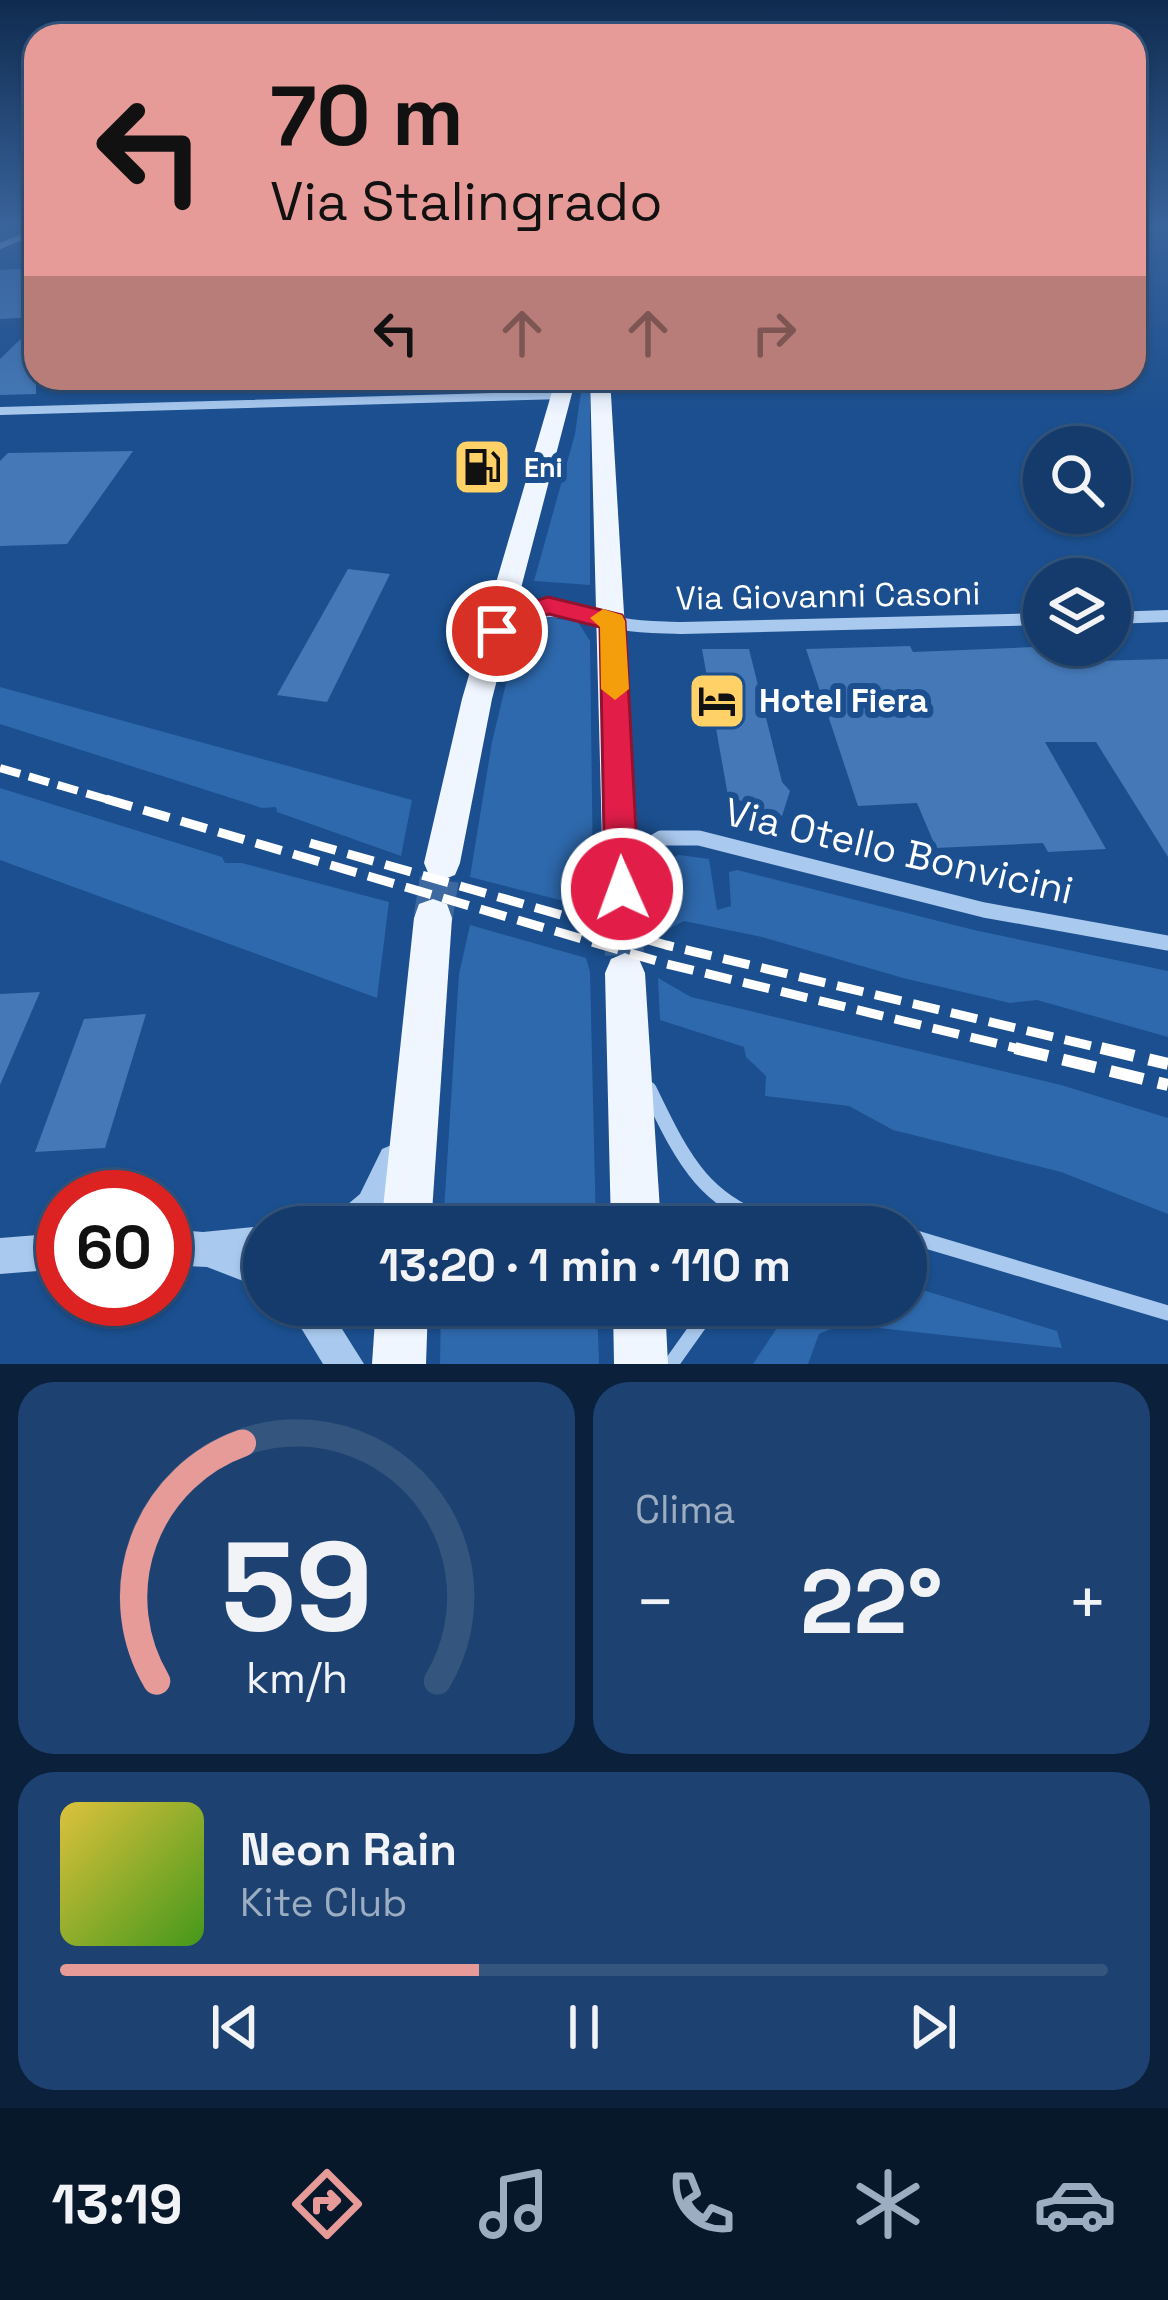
<!DOCTYPE html>
<html lang="it">
<head>
<meta charset="utf-8">
<style>
	:root { --surface:#143b6b; --page:#1d4271; --text:#f1f3f6; --muted:#9dadc1; --line:#33557e; --accent:#e69b98 }
	body { margin:0; font-family:"Space Grotesk",sans-serif; background:var(--page); color:var(--text); height:100vh; display:flex; flex-direction:column; font-size:45px; white-space:nowrap }
	* { box-sizing:border-box; margin:0 }
	p { font-size:39px; color:var(--muted) }
	.icon { flex:none; width:66px; height:66px; fill:none; stroke:currentColor; stroke-width:2; stroke-linecap:round; stroke-linejoin:round }
	.map { position:relative; height:1364px; overflow:hidden }
	.drawer { display:flex; flex-direction:column; gap:18px; padding:18px; background:#0b203b; flex:1 }
	.drawer>* { flex:none }
	.guide { position:absolute; left:24px; top:24px; width:1122px; height:366px; border-radius:36px; box-shadow:0 3px 9px #0004,0 0 0 3px var(--line); background:#e69b98; color:#111; overflow:hidden }
	.tools { position:absolute; left:1023px; top:426px; display:grid; gap:24px }
	.tools a { display:grid; place-items:center; width:108px; height:108px; border-radius:50%; background:var(--surface); box-shadow:0 3px 9px #0004,0 0 0 3px var(--line); font-size:60px }
	.speed { position:absolute; left:36px; top:1170px; display:flex; gap:24px; font-size:60px; font-weight:700; text-align:center }
	.speed>* { display:grid; place-content:center; width:156px; height:156px; border-radius:50%; background:var(--surface); box-shadow:0 3px 9px #0004,0 0 0 3px var(--line); line-height:1 }
	.speed .limit { border:18px solid #d22; background:#fff; color:#111 }
	.pin { position:absolute; display:grid; place-items:center; width:102px; height:102px; color:#fff; margin:-51px; border:6px solid #fff; border-radius:50%; box-shadow:0 3px 12px #0007 }
	.me { position:absolute; width:132px; margin:-66px; rotate:358deg; stroke-linejoin:round; filter:drop-shadow(0 0 9px #0008) }
	.turn { display:flex; align-items:center; gap:42px; height:252px; padding:0 48px; font-size:54px }
	.turn .icon { width:156px; height:156px; stroke-width:2.5 }
	.turn b { display:block; font-size:84px; line-height:102px }
	.lanes { display:flex; align-items:center; height:114px; padding:0 48px; background:#0003; justify-content:center; gap:60px; direction:ltr }
	.lanes .off { opacity:.35 }
	.big { font-size:90px; font-weight:700; line-height:1.1 }
	.drawer .card { flex:1; display:flex; flex-direction:column; justify-content:center; gap:18px; min-width:0; padding:0 42px; border-radius:36px; background:var(--page) }
	.drawer .dial { align-items:center; gap:0 }
	.dial svg { height:312px; overflow:visible; fill:none; stroke:var(--line); stroke-width:7; stroke-linecap:round; text-anchor:middle }
	.dial text { fill:var(--text); stroke:none }
	.song { display:flex; align-items:center; gap:36px }
	.cover { width:144px; height:144px; border-radius:18px; background:linear-gradient(135deg,hsl(50 70% 55%),hsl(100 70% 35%)) }
	.played { height:12px; border-radius:6px; background:linear-gradient(90deg,var(--accent) 40%,var(--line) 40%) }
	.keys { display:flex; justify-content:space-around; direction:ltr }
	.heat { display:flex; justify-content:space-between; align-items:center; font-size:66px; direction:ltr }
	.drawer .tiles { flex:1; display:grid; gap:18px; grid-template-columns:1fr 1fr }
	.card:last-child { grid-column:span 2 }
	.trip { position:absolute; left:243px; top:1206px; width:684px; height:120px; border-radius:60px; background:var(--surface); box-shadow:0 3px 9px #0004,0 0 0 3px var(--line); font-weight:700; line-height:120px; text-align:center }
	.tabs { display:flex; height:192px; justify-content:space-around; align-items:center; background:#08182b; color:var(--muted) }
	.tabs .icon { width:84px; height:84px }
	.tabs .current { color:var(--accent) }
	.tabs b { font-size:54px; color:var(--text) }
	.map>svg:first-child { display:block }
</style>
</head>
<body>
<div class="map">
<svg width="1168" height="1364" viewBox="0 0 1168 1364">
	<rect width="100%" height="100%" fill="#1b4f8f"/>
	<g fill="#2e69ad">
		<path d="M583 378H590V585L534 581 575 434Z"/>
		<path d="M547 617 578 622 590 641 593 875 587 907 470 877 492 742 517 638 527 624Z"/>
		<path d="M0 687 412 800 401 856 277 812 276 807 262 808 0 724Z"/>
		<path d="M0 788 222 857 225 863H242L389 902 377 998 0 860Z"/>
		<path d="M679 855 709 859 717 910 731 906 729 872 737 870 974 930 1168 971V1037L1037 1000 1010 1003 903 978 762 937 684 921 666 930 654 926C653 897 644 864 679 855Z"/>
		<path d="M470 925 586 958 590 972 596 1227H443L459 974Z"/>
		<path d="M658 978 691 997 1061 1085 1168 1118V1214L1061 1172 893 1130 849 1106 765 1096 766 1076 746 1057 744 1047 660 1020Z"/>
		<path d="M906 1285 1057 1331 1062 1348 842 1324 819 1334 808 1364H753L792 1305H906Z"/>
		<path d="M441 1305H597L599 1364H440Z"/>
	</g>
	<g fill="#4478b7">
		<path d="M36 268V317L0 319V270Z"/>
		<path d="M36 324V394L0 395V359Z"/>
		<path d="M133 451 67 544 0 546V461L8 453Z"/>
		<path d="M348 569 390 574 327 702 277 695Z"/>
		<path d="M1083 645 1093 661 1168 659V857L1096 742H1045L1106 849 1048 852 1043 843 936 848 917 803 858 806 806 649 910 646 913 652Z"/>
		<path d="M702 649H749L782 782 790 791 782 816 728 796Z"/>
		<path d="M40 992 0 1085V994Z"/>
		<path d="M146 1014 105 1148 35 1152 84 1019Z"/>
	</g>
	<g fill="none" stroke-linecap="round" stroke-linejoin="round">
		<g stroke="#3d69a0" stroke-width="39" stroke-dasharray="39 20" stroke-linecap="butt">
			<path d="M623 916 625 973"/>
			<path d="M433 918 442 863"/>
		</g>
		<g stroke="#a9c9ee" stroke-width="15">
			<path d="M649 1089C683 1159 704 1206 784 1227"/>
			<path d="M906 1235 1168 1313"/>
			<path d="M671 1364 713 1305"/>
		</g>
		<path stroke="#a9c9ee" stroke-width="6" d="M0 246 36 231"/>
		<path stroke="#a9c9ee" stroke-width="8" d="M0 411 563 395"/>
		<g stroke="#a9c9ee" stroke-width="12">
			<path d="M1110 618 1168 616"/>
			<path d="M502 626C545 598 577 616 623 624 643 628 663 627 682 628L1044 619"/>
		</g>
		<path stroke="#a9c9ee" stroke-width="15" d="M627 858 661 838H699L984 910 1168 943"/>
		<g fill="#a9c9ee" fill-rule="evenodd">
			<path d="M394 1144 406 1149 411 1161 384 1218 374 1227H330L335 1215 360 1194 382 1149Z"/>
			<path d="M264 1226V1289L207 1267 165 1265V1229L203 1232Z"/>
			<path d="M63 1233V1269L0 1274V1238Z"/>
			<path d="M287 1305H327L364 1364H323Z"/>
		</g>
		<g fill="#f0f6ff" fill-rule="evenodd">
			<path d="M556 378H576L492 699 460 863 455 875 442 880 429 875 424 863 462 699Z"/>
			<path d="M590 378H610L642 916 637 930 623 935 609 930 604 916Z"/>
			<path d="M433 899 447 904 452 918 431 1227H381L414 918 419 904Z"/>
			<path d="M625 953 639 959 645 973 661 1227H611L605 973 611 959Z"/>
			<path d="M376 1305H428L426 1364H372Z"/>
			<path d="M613 1305H665L668 1364H614Z"/>
		</g>
		<path stroke="#fff" stroke-width="8" stroke-dasharray="21 9" stroke-linecap="butt" d="M0 768 116 802"/>
		<g stroke="#fff" stroke-width="9" stroke-dasharray="27 12" stroke-linecap="butt">
			<path d="M106 799 667 964 1028 1051"/>
			<path d="M310 843 666 945 1113 1051"/>
		</g>
		<g stroke="#fff" stroke-width="12" stroke-dasharray="34 15" stroke-linecap="butt">
			<path d="M1015 1048 1168 1085"/>
			<path d="M1101 1048 1168 1064"/>
		</g>
	</g>
	<linearGradient id="sky" x2="0" y2="1"><stop stop-color="#0f2b4f"/><stop offset="0.54" stop-color="#39639b"/><stop offset="1" stop-color="#39639b" stop-opacity="0"/></linearGradient>
	<rect width="1168" height="416" fill="url(#sky)"/>
	<path fill="#e11d48" stroke="#92132f" stroke-width="3" d="M548 597 622 615 625 621 639 889 634 901 622 905 610 901 605 889 600 627 549 614 526 621 497 640 484 631 508 609Z"/>
	<path fill="#f59e0b" d="M603 609 622 615 625 621 629 689 615 700 601 689 600 627 590 618Z"/>
	<defs>
		<g id="fuel-square" transform="scale(3)"><rect x="-9" y="-9" width="18" height="18" rx="4" fill="#ffd166" stroke="#1b4f8f"/><path d="M-5.5-6h7V0h2V4h1.3V-2.5L3-4.5l.8-.8L6-3V5H2.5V1h-1V6h-7ZM-4.2-4.7v3.2H.2V-4.7Z" fill="#111"/></g>
		<g id="hotel-square" transform="scale(3)"><rect x="-9" y="-9" width="18" height="18" rx="4" fill="#ffd166" stroke="#1b4f8f"/><path d="M-6-4.5h1.5V1H6V5H4.5V3h-9V5H-6ZM-4 0a1.8 1.8 0 1 1 3.6 0ZM.5 0V-2.5h3Q6-2.5 6 0Z" fill="#111"/></g>
	</defs>
	<g fill-rule="evenodd">
		<use href="#fuel-square" x="482" y="467"/>
		<use href="#hotel-square" x="717" y="701"/>
	</g>
	<g text-anchor="middle" dominant-baseline="central" stroke-width="12" stroke-linejoin="round" paint-order="stroke">
		<g font-size="27" font-weight="bold" fill="#fff" stroke="#1b4f8f" text-anchor="start">
			<text x="524" y="467">Eni</text>
		</g>
		<g font-size="33" fill="#fff" stroke="#1b4f8f">
			<text transform="translate(828 596) rotate(-1)">Via Giovanni Casoni</text>
		</g>
		<g font-size="33" font-weight="bold" fill="#fff" stroke="#1b4f8f" text-anchor="start">
			<text x="759" y="701">Hotel Fiera</text>
		</g>
		<g font-size="39" fill="#fff" stroke="#1b4f8f">
			<text transform="translate(899 851) rotate(13)">Via Otello Bonvicini</text>
		</g>
	</g>
</svg>
<div class="tools">
<a><svg class="icon" aria-label="search" viewBox="0 0 24 24"><circle cx="10" cy="10" r="6"/><path d="M15 15l6 6"/></svg></a>
<a><svg class="icon" aria-label="layers" viewBox="0 0 24 24"><path d="M12 4l9 5-9 5-9-5zM3 14l9 5 9-5"/></svg></a>
</div>
<div class="speed"><div class="limit">60</div></div>
<div class="pin" style="left:497px;top:631px;background:#d93025"><svg class="icon" aria-label="arrive" viewBox="0 0 24 24"><path d="M6 21V4h12l-3 4 3 4H6"/></svg></div>
<svg class="me" style="left:622px;top:889px" viewBox="-20 -20 40 40"><circle r="17" fill="#e11d48" stroke="#fff" stroke-width="3"/><path d="M0-11L8 9 0 5-8 9z" fill="#fff"/></svg>
<div class="trip">13:20 · 1 min · 110 m</div>
<div class="guide">
<div class="turn"><svg class="icon" aria-label="left" viewBox="0 0 24 24"><path d="M17 20v-9H6M10 6l-5 5 5 5"/></svg><div><b>70 m</b>Via Stalingrado</div></div>
<div class="lanes"><svg class="icon" aria-label="left" viewBox="0 0 24 24"><path d="M17 20v-9H6M10 6l-5 5 5 5"/></svg><svg class="icon off" aria-label="ahead" viewBox="0 0 24 24"><path d="M12 20V5M6 11l6-6 6 6"/></svg><svg class="icon off" aria-label="ahead" viewBox="0 0 24 24"><path d="M12 20V5M6 11l6-6 6 6"/></svg><svg class="icon off" aria-label="right" viewBox="0 0 24 24"><path d="M7 20v-9h11M14 6l5 5-5 5"/></svg></div>
</div>
</div>
<section class="drawer">
<div class="tiles">
<div class="card dial"><svg viewBox="0 0 100 80">
<path d="M14 69A42 42 0 1 1 86 69"/>
<path d="M14 69A42 42 0 0 1 36 8" stroke="#e69b98"/>
<text x="50" y="56" font-size="32" font-weight="700">59</text>
<text x="50" y="72" font-size="11">km/h</text>
</svg></div>
<div class="card"><p>Clima</p>
<div class="heat"><a>−</a><b class="big">22°</b><a>+</a></div>
</div>
<div class="card">
<div class="song"><i class="cover"></i><div><b>Neon Rain</b><p>Kite Club</p></div></div>
<div class="played"></div>
<div class="keys"><svg class="icon" aria-label="previous" viewBox="0 0 24 24"><path d="M18 5L8 12l10 7zM5 5v14"/></svg><svg class="icon" aria-label="pause" viewBox="0 0 24 24"><path d="M8 5v14M16 5v14"/></svg><svg class="icon" aria-label="next" viewBox="0 0 24 24"><path d="M6 5l10 7-10 7zM19 5v14"/></svg></div>
</div>
</div>
</section>
<nav class="tabs">
<b>13:19</b>
<svg class="icon current" aria-label="directions" viewBox="0 0 24 24"><path d="M12 3l9 9-9 9-9-9zM9 14v-3h6M13 9l2 2-2 2"/></svg>
<svg class="icon" aria-label="music" viewBox="0 0 24 24"><path d="M9 18V5l10-2v13"/><circle cx="6" cy="18" r="3"/><circle cx="16" cy="16" r="3"/></svg>
<svg class="icon" aria-label="phone" viewBox="0 0 24 24"><path d="M5 4h4l2 5-3 2q2 4 5 5l2-3 5 2v4C11 20 4 13 5 4z"/></svg>
<svg class="icon" aria-label="climate" viewBox="0 0 24 24"><path d="M12 3v18M4 7l16 10M4 17L20 7"/></svg>
<svg class="icon" aria-label="car" viewBox="0 0 24 24"><path d="M5 17H2v-5l4-1 3-4h7l3 4 3 1v5h-3M9 17h6M6 11h13"/><circle cx="7" cy="17" r="2"/><circle cx="17" cy="17" r="2"/></svg>
</nav>
</body>
</html>
